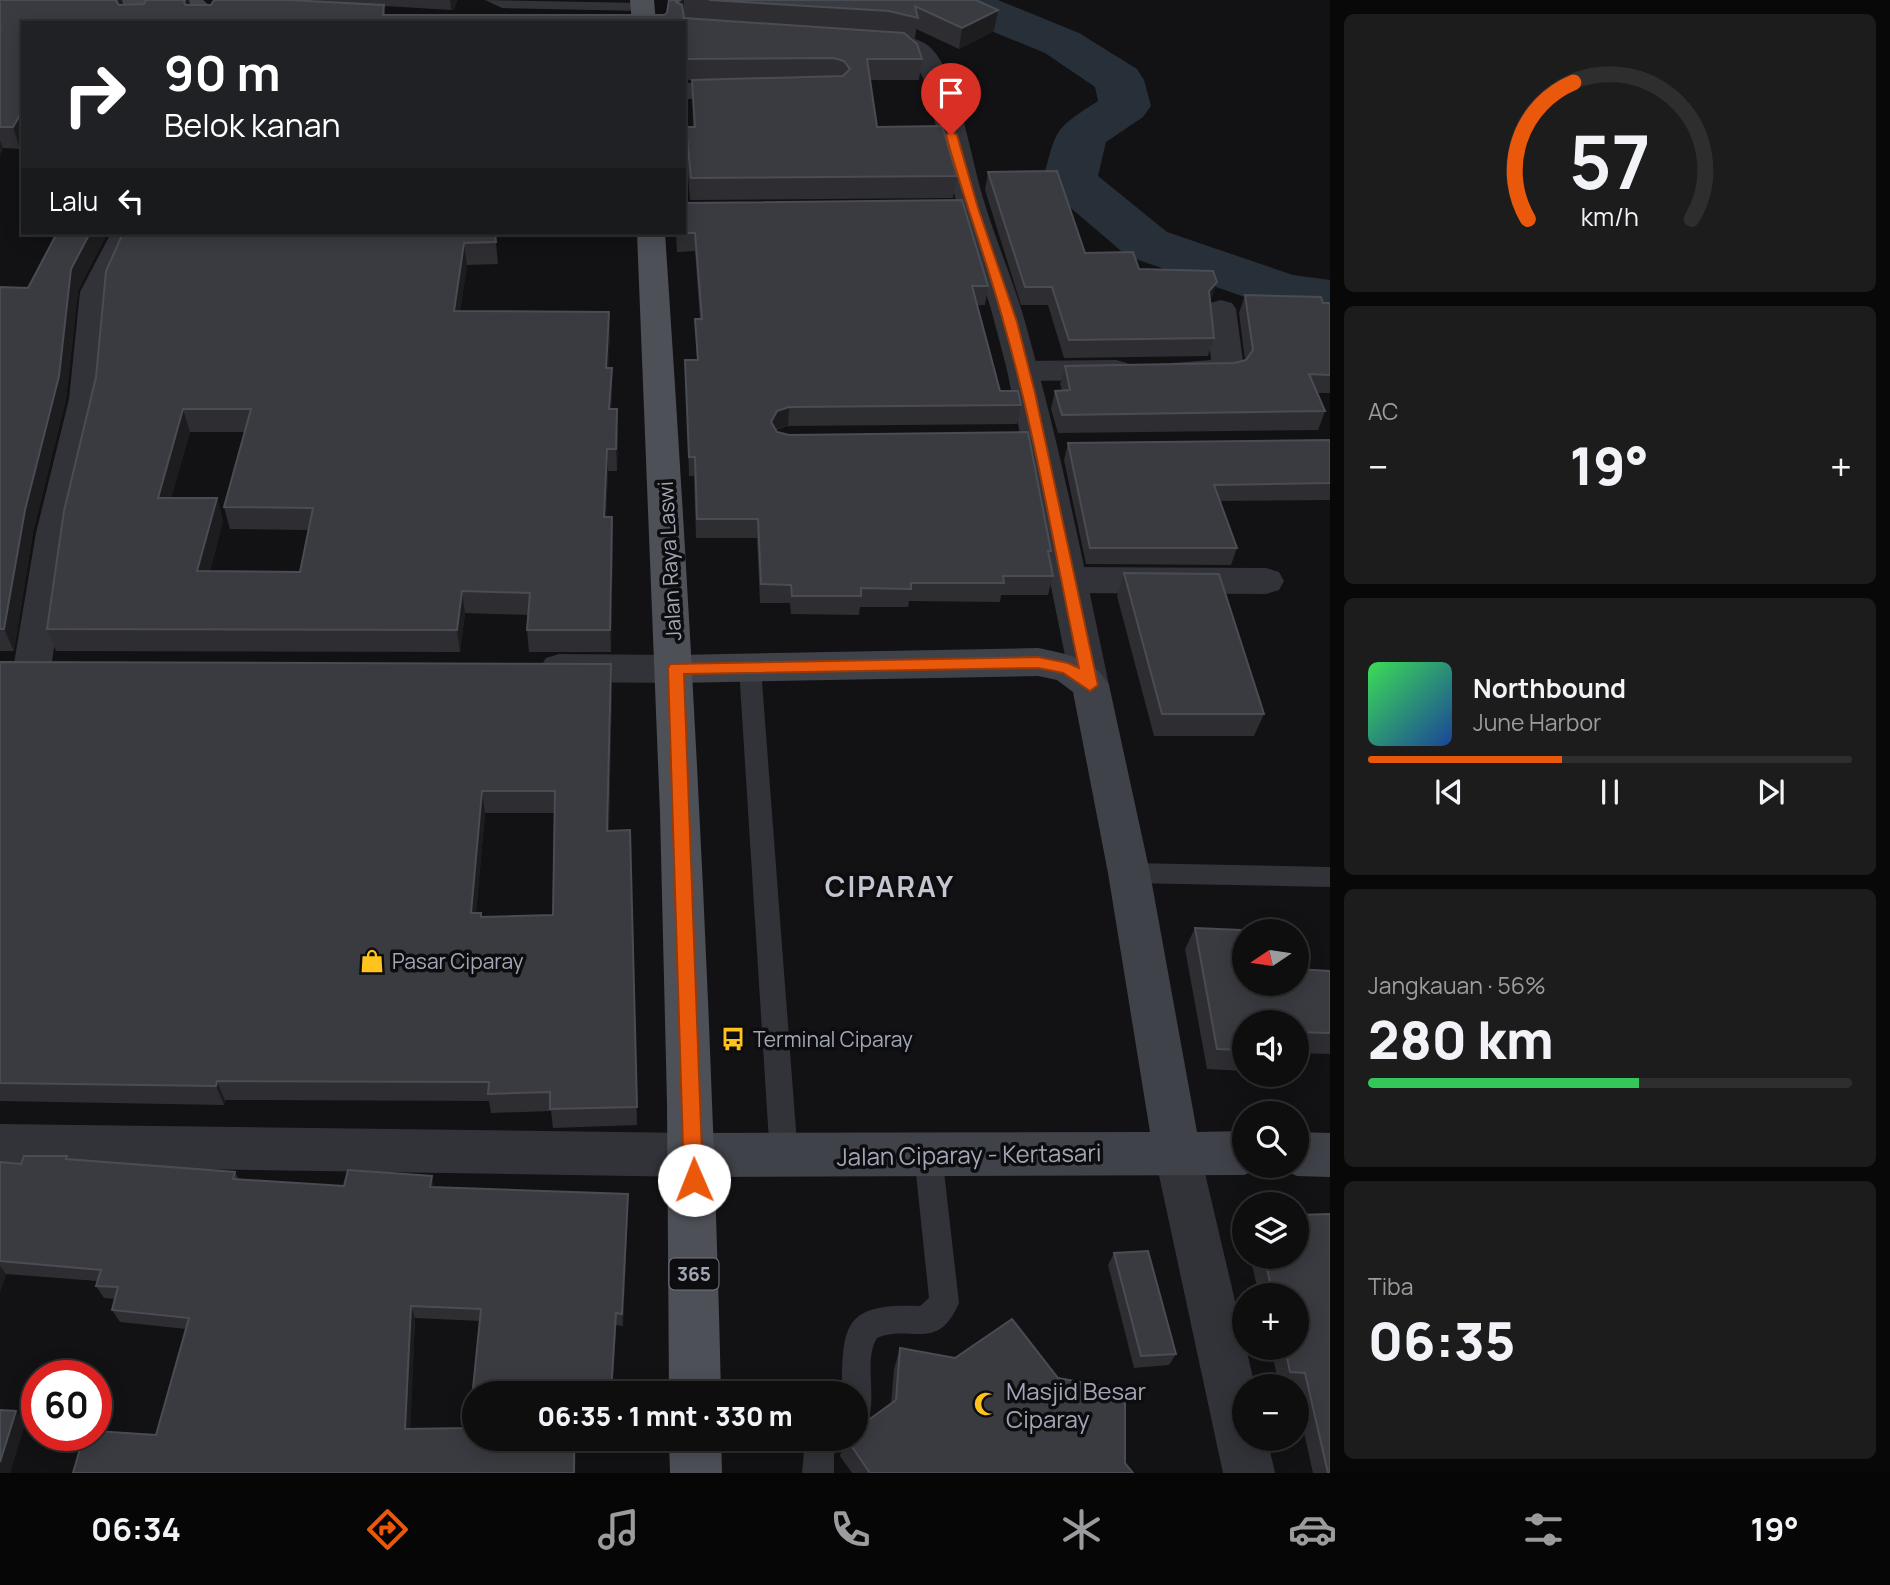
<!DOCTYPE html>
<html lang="id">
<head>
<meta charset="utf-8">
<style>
	:root { --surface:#0e0e0f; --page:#1c1c1d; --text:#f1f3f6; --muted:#9b9c9e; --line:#2e2e2f; --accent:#ea580c }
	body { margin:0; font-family:Manrope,sans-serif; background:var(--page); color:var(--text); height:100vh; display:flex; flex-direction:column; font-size:26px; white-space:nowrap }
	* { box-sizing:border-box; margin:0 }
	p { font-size:23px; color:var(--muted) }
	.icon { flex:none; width:38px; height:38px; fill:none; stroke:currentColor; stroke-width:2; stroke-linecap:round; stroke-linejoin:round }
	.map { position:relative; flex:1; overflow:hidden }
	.sheet { display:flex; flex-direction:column; gap:14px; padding:14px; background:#080808; width:560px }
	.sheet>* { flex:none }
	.guide { position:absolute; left:21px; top:21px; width:665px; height:214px; border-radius:0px; box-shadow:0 4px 18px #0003,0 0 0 2px var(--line); background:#202124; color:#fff; overflow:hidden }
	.needle { width:46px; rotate:257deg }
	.controls { position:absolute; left:1232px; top:919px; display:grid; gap:14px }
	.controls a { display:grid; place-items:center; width:77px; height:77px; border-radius:50%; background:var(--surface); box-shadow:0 4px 18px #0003,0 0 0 2px var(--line); font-size:35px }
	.speed { position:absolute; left:21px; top:1360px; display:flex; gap:14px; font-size:35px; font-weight:700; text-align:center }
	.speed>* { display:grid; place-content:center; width:91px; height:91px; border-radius:50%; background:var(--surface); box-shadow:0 4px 18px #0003,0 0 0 2px var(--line); line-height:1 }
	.speed .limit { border:10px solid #d22; background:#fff; color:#111 }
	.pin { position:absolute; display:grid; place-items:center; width:60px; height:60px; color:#fff; margin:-72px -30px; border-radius:50% 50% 50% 0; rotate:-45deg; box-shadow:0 0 7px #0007 }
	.pin .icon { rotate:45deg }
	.me { position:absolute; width:77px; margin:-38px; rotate:359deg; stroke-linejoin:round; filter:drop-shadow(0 0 5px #0008) }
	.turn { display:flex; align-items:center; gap:24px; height:147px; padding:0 28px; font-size:32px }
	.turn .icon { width:91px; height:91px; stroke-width:2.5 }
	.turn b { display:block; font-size:49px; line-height:60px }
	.then { display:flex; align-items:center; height:66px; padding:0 28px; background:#0003; gap:14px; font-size:26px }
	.big { font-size:52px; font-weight:800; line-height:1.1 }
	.sheet .tile { flex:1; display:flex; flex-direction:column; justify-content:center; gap:10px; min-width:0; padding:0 24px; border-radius:10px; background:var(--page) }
	.sheet .dial { align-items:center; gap:0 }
	.dial svg { height:182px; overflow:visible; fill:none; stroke:var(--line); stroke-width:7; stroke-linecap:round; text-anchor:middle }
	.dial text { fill:var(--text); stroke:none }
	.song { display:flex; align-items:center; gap:21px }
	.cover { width:84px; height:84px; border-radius:10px; background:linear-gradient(135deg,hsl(130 70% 55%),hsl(220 70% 35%)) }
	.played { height:7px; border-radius:4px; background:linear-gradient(90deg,var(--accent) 40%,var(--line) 40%) }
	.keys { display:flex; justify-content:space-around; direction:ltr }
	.heat { display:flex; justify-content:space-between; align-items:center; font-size:38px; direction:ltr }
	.charge { height:10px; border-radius:5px; background:linear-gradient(90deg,#34c759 56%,var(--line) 0) }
	.trip { position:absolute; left:462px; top:1381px; width:406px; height:70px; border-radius:35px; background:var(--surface); box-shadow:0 4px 18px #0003,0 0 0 2px var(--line); font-weight:800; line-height:70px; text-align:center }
	.tab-bar { display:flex; height:112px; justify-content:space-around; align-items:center; background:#060606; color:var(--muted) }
	.tab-bar .icon { width:49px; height:49px }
	.tab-bar .current { color:var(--accent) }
	.tab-bar b { font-size:32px; color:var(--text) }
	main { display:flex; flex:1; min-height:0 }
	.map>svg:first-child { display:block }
</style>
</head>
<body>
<main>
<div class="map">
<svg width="1330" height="1473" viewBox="0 0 1330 1473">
	<rect width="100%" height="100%" fill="#121214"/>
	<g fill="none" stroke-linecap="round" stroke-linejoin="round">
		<path fill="#273039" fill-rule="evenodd" d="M933 0H998L1079 33 1137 69 1144 80 1151 106 1143 117 1106 142 1098 176 1167 232 1293 275 1330 280V316L1262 303 1127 256 1051 191 1043 180C1057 128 1053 130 1098 101L1095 87 1045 53 940 10Z"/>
		<g fill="#323339" fill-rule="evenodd">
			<path d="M485 0 643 3 650 7 643 11 502 8Z"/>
			<path d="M750 660 758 662 761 668 798 1157 794 1166 784 1170 774 1166 770 1157 739 668 742 662Z"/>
			<path d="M1129 863 1330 867V887L1129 883 1120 880 1117 873 1120 866Z"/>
			<path d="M928 1141 938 1145 942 1154 959 1303C937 1354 910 1323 877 1338 863 1360 878 1397 867 1424L856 1428V1393H842C842 1324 844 1303 920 1306L929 1298 914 1154 918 1145Z"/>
			<path d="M810 1438H842L834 1455V1473H802L804 1452Z"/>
		</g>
		<g fill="#323339" fill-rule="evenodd">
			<path d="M684 83H745L754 86 758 91 754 96 745 99H684Z"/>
			<path d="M111 233H139L110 292 101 399 70 533 51 669 45 679 32 683 19 679 13 669 36 533 69 399 80 292Z"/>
			<path d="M1221 300 1232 303 1236 309 1244 369 1239 376C1219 381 1192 382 1172 377L1167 370 1172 363 1211 360 1206 309 1210 303Z"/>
			<path d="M1116 360 1127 363 1132 370 1127 377 1116 380 1023 381 1012 378 1007 371 1012 364 1023 361Z"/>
			<path d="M1069 567 1266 568 1279 572 1284 581 1279 590 1266 594 1069 593 1056 589 1051 580 1056 571Z"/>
			<path d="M559 654 676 655 689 659 695 669 689 679 676 683 559 682 546 678 540 668 546 658Z"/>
			<path d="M1177 1130 1193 1137 1200 1152 1255 1386H1244V1438H1267L1275 1473H1223L1154 1152 1161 1137Z"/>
		</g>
		<g fill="#323339" fill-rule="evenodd">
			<path d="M871 34C889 35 918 34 932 49 959 78 971 158 983 198 996 242 1015 284 1027 329 1060 446 1084 566 1109 685L1103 695 1090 699 1077 695 1071 685 1007 370 991 309 959 211 923 78C907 43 894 54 862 46L859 41 862 36Z"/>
			<path d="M0 1124 693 1133 709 1140 716 1155 709 1170 693 1177 0 1166Z"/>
		</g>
		<g fill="#404249" fill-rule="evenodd">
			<path d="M89 0H203L210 6 207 11 198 13 101 7 92 5Z"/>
			<path d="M1038 648C1066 654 1094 658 1109 685L1150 873 1197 1132 1244 1131V1166H1262L1260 1168 1244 1175 693 1177 677 1170 670 1155 677 1140 693 1133 1150 1132 1108 873 1073 692 1057 680 1038 676 676 683 663 679 657 669 663 659 676 655Z"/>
			<path d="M1297 1132 1330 1133V1177L1297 1176 1281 1169 1279 1166H1297Z"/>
		</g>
		<g fill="#4e5058" fill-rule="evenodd">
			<path d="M630 0H654L656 23H632Z"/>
			<path d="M637 233H665C691 619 712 1006 721 1393H669L667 1103 660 813Z"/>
			<path d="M669 1438H721L722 1473H670Z"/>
		</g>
	</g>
	<g fill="#2e2e32" fill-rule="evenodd">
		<path d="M0 0 124 5 144 4 146 0H189L190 5H211L214 0H457L454 9 451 10 384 6 385 15H664L667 13 669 0H976L994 31 959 49 916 29 915 39 909 37 922 59 919 80H870L877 127 957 176 953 198 690 200 686 148V127H693L692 80H684V23H23L20 149 3 148 0 155Z"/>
		<path d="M988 172 1085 253 1139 269 1211 300 1210 302 1214 338 1208 356 1064 358 1048 305H1021L985 190Z"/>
		<path d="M684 203 988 286 985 305H977L1000 391 1021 405 1017 424 788 426 775 430 777 432 1051 551 1049 559 1053 576 1048 595H1001L1000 602 909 601 908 607H860L859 615 791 614 790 603H760L757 538H696L694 476H689L685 360H697L695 319H700L695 251 677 252 676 233H684Z"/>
		<path d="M495 233 498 264 467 265 460 311 610 335 608 368H612V391L611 409 618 431 617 471H608L606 517 613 539 611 652H529L527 630 529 615 465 613 460 652 56 651 47 629 96 377ZM190 432H245L224 507 230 529 308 530 300 572 210 571 223 521 217 498H171Z"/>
		<path d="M0 287 78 291 66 399 33 532 14 651H0Z"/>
		<path d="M1245 295 1330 303V393H1317L1325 411 1318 430 1058 433 1051 409 1055 391 1062 390 1060 384 1065 366 1234 363 1245 360 1239 313Z"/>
		<path d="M1330 440V500L1220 501 1237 548 1231 565 1086 564 1064 460 1068 443Z"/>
		<path d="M1124 573 1264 714 1254 736H1154L1117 596Z"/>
		<path d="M0 662 612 686 609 831 630 830 637 1125 553 1128 551 1111 491 1113 489 1101 225 1100 224 1105 0 1101ZM485 813H554L553 915 482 917 476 913Z"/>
		<path d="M1195 928 1244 984 1330 971V1054L1297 1053V1022H1244V1071L1207 1069 1185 949Z"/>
		<path d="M67 1156 69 1160 235 1172 239 1180 344 1186 435 1187 628 1207 623 1326 616 1325 612 1393H474V1438H576L575 1473 156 1435 186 1329 120 1322 112 1310 115 1299 104 1298 96 1286 97 1281 6 1274 0 1292V1162L21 1164ZM415 1318 480 1321 469 1428 410 1429Z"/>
		<path d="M1114 1253 1176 1354 1169 1365 1134 1368 1108 1265Z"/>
		<path d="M1250 1256H1297L1330 1473H1313L1297 1401V1386H1279L1271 1348H1297V1295H1259Z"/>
		<path d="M900 1348 1125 1463 1133 1473H852L840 1456 845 1438H856L891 1404 894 1369Z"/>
	</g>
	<g fill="#1d1d20">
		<path d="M117 0H122L125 11 116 1Z"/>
		<path d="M185 0H189L192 16 184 3Z"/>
		<path d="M450 0H457L454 9 451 10Z"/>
		<path d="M681 0H684V19L676 2Z"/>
		<path d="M998 10 994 31 959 49 962 28Z"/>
		<path d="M23 110V144L20 149 13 127Z"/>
		<path d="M0 140 3 148 0 155Z"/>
		<path d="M90 233H108L78 291 66 399 33 532 14 651 4 629 25 510 71 269Z"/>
		<path d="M464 243 467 265 456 334 454 311Z"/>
		<path d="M1217 282 1211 300 1203 309 1209 291Z"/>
		<path d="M609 312 610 335 607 391 606 368Z"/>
		<path d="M612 368V391L610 431 609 409Z"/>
		<path d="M789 407 788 426 775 429 771 422 777 411Z"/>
		<path d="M183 409 190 432 165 520 158 498Z"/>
		<path d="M617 409 618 431 617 471 616 449Z"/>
		<path d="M607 449 608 471 605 539 604 517Z"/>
		<path d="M217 498 223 521 204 593 197 571Z"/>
		<path d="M612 517 613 539 611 652 610 630Z"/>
		<path d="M462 591 465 613 460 652 457 630Z"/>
		<path d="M611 664 612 686 608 852 607 831Z"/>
		<path d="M482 791 485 813 474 934 471 913Z"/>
		<path d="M217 1081 225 1100 224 1105 216 1086Z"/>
		<path d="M432 1176 435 1189 430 1187Z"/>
		<path d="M628 1194V1207L623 1326 622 1314Z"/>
		<path d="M0 1266 6 1274 0 1292Z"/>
		<path d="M411 1306 415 1318 410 1440 405 1429Z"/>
		<path d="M616 1313V1325L612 1393H611Z"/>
		<path d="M16 1411 26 1422 10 1473H0V1462Z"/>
		<path d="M574 1438H576L575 1473H574Z"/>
	</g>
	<g fill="#3a3b40" stroke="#4a4c53" stroke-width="2" fill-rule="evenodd">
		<path d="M0 0H117L116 1 119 5 144 4 146 0H185L184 3 186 5H211L214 0H288L384 5 383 15H664L667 13 669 0H681L676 2 682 5 684 18 904 33 917 44 922 59H867L877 127 942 126 957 176 691 178 686 127H695L692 80 843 76 850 69 844 61 834 58 684 59V23H23V110L13 127H0Z"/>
		<path d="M709 0H976L998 10 962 28 915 6 918 18 889 11Z"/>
		<path d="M1057 171 1085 253 1133 252 1139 269 1213 271 1217 282 1209 291 1214 338 1069 340 1052 287H1025L988 172Z"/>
		<path d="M962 200 988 286H972L1000 391H1018L1021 405 789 407 777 411 771 422 777 432 789 435 1028 432 1051 551H1048L1053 576H1003L1004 583H911V589L861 588V596H792L791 585 761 584 758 519H697L695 457H689L685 360H698L695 319H702L695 233H677H684V203Z"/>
		<path d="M57 233H90L71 269 59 376 25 510 4 629H0V287L28 288Z"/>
		<path d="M123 233H495L496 242 464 243 454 311 609 312 606 368H612L609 409H617L616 449H607L604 517H612L610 630H527L530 593 462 591 457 630 47 629 64 511 96 377 106 271ZM183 409H251L224 507 313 508 300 572 197 571 217 498H158Z"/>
		<path d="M1245 295 1321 297 1323 303H1330V375L1309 374 1325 411 1062 415 1055 391 1070 390 1065 366 1234 363 1246 360 1253 350Z"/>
		<path d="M1330 440V483L1214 485 1237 548H1090L1068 443Z"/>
		<path d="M1124 573 1219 574 1264 714H1162Z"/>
		<path d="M0 662 611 664 607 831 630 830 637 1107 550 1109V1092L488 1094 489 1082 217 1081 216 1086 0 1083ZM482 791H555L553 915 481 917V913H471Z"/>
		<path d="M1195 928 1241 930 1244 949V984H1297V969L1330 971V1033L1297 1032V1022H1244V1050L1217 1049Z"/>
		<path d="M24 1156H67L66 1159 235 1172 233 1179 344 1186 348 1170 432 1176 430 1187 628 1194 622 1314 616 1313 611 1393H474V1438H574V1473H73L84 1435H96V1431L156 1435 189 1318 112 1310 118 1287 96 1286 101 1270 0 1261V1162L21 1164ZM411 1306 481 1309 469 1428 405 1429Z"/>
		<path d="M1330 1214V1473H1328L1305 1373 1290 1372 1285 1348H1297V1295H1273L1264 1256H1297V1215Z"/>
		<path d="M1148 1251 1176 1354 1141 1356 1114 1253Z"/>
		<path d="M1012 1319 1058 1378 1125 1390V1463L1133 1473H870L846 1438H856V1429L896 1400 900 1348 955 1358Z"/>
		<path d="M0 1410 16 1411 0 1462Z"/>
	</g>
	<path fill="#ea580c" stroke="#983908" stroke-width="2" d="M951 131 957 135 978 208 1017 322 1035 393 1098 685 1090 691 1063 673 1038 668 684 674 703 1180 700 1187 694 1189 687 1187 684 1180 668 668 670 664 1038 657 1068 663 1079 668C1055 554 1036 436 1004 324 987 260 963 198 946 135Z"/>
	<defs>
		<g id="shop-bare" transform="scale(1.89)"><path d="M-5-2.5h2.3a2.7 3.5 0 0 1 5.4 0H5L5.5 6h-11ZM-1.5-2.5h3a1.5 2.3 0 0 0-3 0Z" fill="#ffc31e" stroke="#0d0d0f" stroke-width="2.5" paint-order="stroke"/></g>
		<g id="bus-bare" transform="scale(1.89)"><path d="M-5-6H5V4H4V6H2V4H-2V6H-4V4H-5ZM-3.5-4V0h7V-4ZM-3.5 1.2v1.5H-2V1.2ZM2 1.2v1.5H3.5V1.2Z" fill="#ffc31e" stroke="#0d0d0f" stroke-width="2.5" paint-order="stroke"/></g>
		<g id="mosque-bare" transform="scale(1.89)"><path d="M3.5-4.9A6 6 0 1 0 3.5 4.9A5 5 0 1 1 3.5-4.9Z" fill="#ffc31e" stroke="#0d0d0f" stroke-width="2.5" paint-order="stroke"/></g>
	</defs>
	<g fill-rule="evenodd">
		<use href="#shop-bare" x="372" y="961"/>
		<use href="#bus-bare" x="733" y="1039"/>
		<use href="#mosque-bare" x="986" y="1404"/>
	</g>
	<g text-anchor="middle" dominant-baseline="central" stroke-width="7" stroke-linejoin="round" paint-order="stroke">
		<rect fill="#0d0d0f" stroke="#757884" stroke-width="2" x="669.5" y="1258.5" width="49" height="31" rx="5"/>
		<g font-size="19" font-weight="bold" fill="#a2a6b6">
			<text x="694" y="1274">365</text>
		</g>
		<g font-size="21" fill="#a2a6b6" stroke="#0d0d0f">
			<text transform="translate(669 561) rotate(-93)">Jalan Raya Laswi</text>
		</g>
		<g font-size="21" fill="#a2a6b6" stroke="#0d0d0f" text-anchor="start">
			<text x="392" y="961">Pasar Ciparay</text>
			<text x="753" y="1039">Terminal Ciparay</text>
		</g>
		<g font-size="24" fill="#a2a6b6" stroke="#0d0d0f">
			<text transform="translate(969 1154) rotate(-1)">Jalan Ciparay - Kertasari</text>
		</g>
		<g font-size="24" fill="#a2a6b6" stroke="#0d0d0f" text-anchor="start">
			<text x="1006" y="1390">Masjid Besar<tspan x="1006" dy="28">Ciparay</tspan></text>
		</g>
		<g font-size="28" font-weight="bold" letter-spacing="2" fill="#c3c6d1" stroke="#0d0d0f">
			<text x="890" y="886">CIPARAY</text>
		</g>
	</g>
</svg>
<div class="controls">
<a><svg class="needle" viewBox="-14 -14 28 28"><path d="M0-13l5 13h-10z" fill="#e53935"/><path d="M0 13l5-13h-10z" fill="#9b9c9e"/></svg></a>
<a><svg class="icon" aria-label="sound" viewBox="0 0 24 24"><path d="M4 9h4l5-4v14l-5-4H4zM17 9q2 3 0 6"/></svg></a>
<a><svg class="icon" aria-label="search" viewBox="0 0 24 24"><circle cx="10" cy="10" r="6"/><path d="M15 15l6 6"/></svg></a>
<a><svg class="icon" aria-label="layers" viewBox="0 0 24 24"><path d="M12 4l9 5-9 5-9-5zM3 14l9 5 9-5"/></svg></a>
<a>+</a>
<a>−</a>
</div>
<div class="speed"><div class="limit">60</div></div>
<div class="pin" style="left:951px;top:135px;background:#d93025"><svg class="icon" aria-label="arrive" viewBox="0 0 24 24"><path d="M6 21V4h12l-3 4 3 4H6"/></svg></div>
<svg class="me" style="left:694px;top:1180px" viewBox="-20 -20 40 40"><circle r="19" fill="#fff"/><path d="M0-13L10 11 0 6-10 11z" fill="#ea580c"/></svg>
<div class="trip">06:35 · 1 mnt · 330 m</div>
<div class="guide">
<div class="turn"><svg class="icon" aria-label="right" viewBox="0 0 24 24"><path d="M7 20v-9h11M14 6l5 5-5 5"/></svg><div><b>90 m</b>Belok kanan</div></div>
<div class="then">Lalu<svg class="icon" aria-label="left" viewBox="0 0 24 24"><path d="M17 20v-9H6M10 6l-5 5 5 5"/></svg></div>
</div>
</div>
<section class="sheet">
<div class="tile dial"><svg viewBox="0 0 100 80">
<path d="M14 69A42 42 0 1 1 86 69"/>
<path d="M14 69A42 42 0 0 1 34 9" stroke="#ea580c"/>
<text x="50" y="56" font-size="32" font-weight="700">57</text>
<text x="50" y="72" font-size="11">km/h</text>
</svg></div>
<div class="tile"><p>AC</p>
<div class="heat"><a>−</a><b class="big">19°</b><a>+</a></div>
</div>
<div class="tile">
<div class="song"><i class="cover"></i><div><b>Northbound</b><p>June Harbor</p></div></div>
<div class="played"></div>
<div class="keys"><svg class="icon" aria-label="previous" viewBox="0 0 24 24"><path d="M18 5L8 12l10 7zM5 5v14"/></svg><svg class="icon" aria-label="pause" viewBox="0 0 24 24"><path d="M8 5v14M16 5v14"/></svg><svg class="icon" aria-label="next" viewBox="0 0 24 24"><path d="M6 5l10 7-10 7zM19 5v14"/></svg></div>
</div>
<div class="tile"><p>Jangkauan · 56%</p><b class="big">280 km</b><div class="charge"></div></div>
<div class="tile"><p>Tiba</p><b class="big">06:35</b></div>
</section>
</main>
<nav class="tab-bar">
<b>06:34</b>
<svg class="icon current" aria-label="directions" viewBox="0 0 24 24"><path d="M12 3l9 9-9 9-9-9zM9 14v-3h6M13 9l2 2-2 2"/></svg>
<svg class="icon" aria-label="music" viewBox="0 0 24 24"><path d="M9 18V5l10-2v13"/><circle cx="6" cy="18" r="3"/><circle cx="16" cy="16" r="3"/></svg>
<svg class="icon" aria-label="phone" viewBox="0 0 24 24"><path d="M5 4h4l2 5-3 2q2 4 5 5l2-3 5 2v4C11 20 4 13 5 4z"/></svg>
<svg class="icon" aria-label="climate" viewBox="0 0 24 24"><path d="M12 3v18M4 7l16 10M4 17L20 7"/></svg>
<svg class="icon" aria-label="car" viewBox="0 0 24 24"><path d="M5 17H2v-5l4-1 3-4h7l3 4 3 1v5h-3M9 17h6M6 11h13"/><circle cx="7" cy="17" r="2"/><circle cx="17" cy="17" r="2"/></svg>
<svg class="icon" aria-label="filters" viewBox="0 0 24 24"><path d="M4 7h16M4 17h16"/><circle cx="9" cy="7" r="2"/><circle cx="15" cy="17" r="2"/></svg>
<b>19°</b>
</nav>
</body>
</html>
